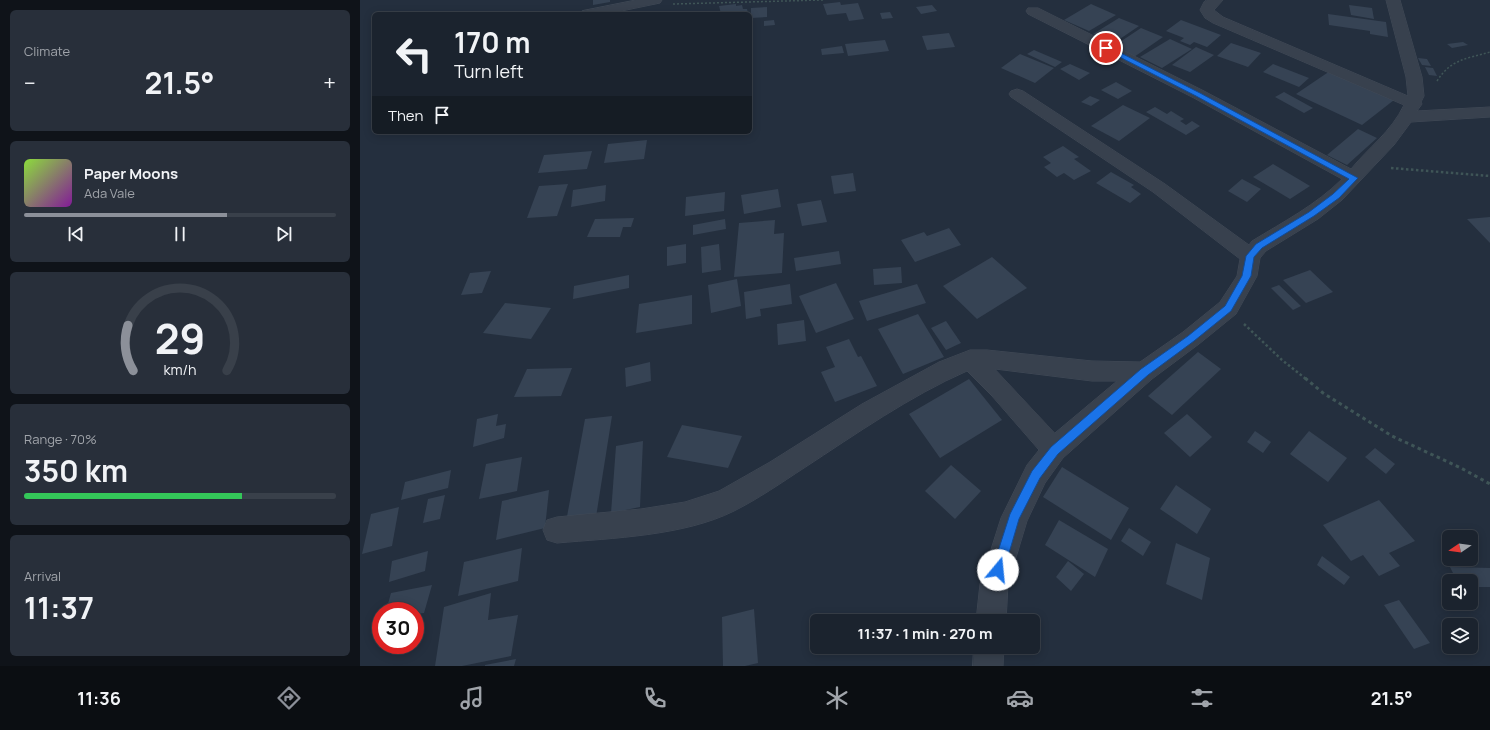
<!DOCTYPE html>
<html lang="en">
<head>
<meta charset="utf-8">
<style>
	:root { --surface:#1b232e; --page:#282f3a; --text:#f1f3f6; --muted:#a0a4aa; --line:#39404a; --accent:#8c9099 }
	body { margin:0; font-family:Manrope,sans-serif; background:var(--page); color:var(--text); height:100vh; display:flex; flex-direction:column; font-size:15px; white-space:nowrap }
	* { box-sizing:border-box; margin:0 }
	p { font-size:13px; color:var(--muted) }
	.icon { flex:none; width:22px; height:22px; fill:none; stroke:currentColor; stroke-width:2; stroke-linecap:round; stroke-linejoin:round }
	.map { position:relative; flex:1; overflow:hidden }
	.sheet { display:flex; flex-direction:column; gap:10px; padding:10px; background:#0f1319; width:360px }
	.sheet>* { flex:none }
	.top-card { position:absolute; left:12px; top:12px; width:380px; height:122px; border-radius:6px; box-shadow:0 2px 10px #0003,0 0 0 1px var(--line); background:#1b232e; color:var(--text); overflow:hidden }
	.needle { width:26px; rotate:257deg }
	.fabs { position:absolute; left:1082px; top:530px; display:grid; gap:8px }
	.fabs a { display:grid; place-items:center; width:36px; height:36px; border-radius:6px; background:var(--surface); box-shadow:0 2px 10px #0003,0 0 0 1px var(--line); font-size:20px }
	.speed { position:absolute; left:12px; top:602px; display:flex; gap:8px; font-size:20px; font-weight:700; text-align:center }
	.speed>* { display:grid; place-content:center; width:52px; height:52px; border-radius:50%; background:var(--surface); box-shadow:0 2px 10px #0003,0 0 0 1px var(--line); line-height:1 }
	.speed .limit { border:6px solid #d22; background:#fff; color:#111 }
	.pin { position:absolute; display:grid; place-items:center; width:34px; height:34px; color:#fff; margin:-17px; border:2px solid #fff; border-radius:50%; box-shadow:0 1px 4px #0007 }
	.me { position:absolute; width:44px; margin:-22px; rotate:17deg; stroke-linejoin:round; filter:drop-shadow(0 0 3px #0008) }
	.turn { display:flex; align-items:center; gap:14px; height:84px; padding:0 16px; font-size:18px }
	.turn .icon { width:52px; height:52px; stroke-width:2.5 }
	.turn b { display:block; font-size:28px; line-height:34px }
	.then { display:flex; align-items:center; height:38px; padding:0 16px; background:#0003; gap:8px; font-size:15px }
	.big { font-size:30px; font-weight:700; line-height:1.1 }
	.sheet .widget { flex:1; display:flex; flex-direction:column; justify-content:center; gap:6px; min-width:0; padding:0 14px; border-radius:6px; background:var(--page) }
	.sheet .dial { align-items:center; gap:0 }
	.dial svg { height:104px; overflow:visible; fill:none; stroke:var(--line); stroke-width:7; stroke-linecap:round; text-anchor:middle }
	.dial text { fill:var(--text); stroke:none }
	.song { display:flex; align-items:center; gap:12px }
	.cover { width:48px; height:48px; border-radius:6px; background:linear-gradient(135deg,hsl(90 70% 55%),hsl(290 70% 35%)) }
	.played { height:4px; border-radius:2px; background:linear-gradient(90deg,var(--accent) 65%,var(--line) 65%) }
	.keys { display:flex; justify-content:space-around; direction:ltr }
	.heat { display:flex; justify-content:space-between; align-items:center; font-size:22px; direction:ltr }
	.charge { height:6px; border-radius:3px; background:linear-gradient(90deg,#34c759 70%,var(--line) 0) }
	.trip { position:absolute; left:450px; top:614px; width:230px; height:40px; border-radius:6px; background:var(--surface); box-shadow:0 2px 10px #0003,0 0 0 1px var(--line); font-weight:700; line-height:40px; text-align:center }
	.tab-bar { display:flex; height:64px; justify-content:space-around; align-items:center; background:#0b0e12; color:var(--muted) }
	.tab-bar .icon { width:28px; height:28px }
	.tab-bar .on { color:var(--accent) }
	.tab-bar b { font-size:18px; color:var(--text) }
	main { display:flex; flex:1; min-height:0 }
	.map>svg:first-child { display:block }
</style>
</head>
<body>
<main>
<section class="sheet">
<div class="widget"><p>Climate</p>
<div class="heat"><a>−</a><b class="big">21.5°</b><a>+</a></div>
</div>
<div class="widget">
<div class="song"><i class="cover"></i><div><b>Paper Moons</b><p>Ada Vale</p></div></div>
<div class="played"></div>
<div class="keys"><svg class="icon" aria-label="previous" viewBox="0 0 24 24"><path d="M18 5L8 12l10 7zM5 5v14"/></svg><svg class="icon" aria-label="pause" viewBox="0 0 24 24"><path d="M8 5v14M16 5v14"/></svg><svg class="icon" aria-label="next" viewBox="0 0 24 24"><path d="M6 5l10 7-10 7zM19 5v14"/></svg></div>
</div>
<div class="widget dial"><svg viewBox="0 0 100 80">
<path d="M14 69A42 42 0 1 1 86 69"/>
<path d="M14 69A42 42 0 0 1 10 34" stroke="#8c9099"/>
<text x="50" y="56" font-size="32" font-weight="700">29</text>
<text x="50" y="72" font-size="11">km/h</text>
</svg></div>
<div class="widget"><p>Range · 70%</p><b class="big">350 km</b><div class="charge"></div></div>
<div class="widget"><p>Arrival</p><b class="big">11:37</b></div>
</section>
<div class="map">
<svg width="1130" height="666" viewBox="0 0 1130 666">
	<rect width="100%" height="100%" fill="#242f3e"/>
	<g fill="#364354">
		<path d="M233 0H250V2L233 5Z"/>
		<path d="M480 2 481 5 498 3 504 19 489 21 486 13 467 15 463 4Z"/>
		<path d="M376 4V6L382 5 383 9H387L388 13 361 14 359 6Z"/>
		<path d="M731 4 756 15 729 31 704 20Z"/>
		<path d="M572 5 577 11 561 14 556 7Z"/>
		<path d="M989 5 1012 8 1014 19 991 15Z"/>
		<path d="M407 7V17L391 18V8Z"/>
		<path d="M530 12 533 18 522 19 520 13Z"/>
		<path d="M968 14 1026 22 1028 37 1010 34V31L969 25Z"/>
		<path d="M759 18 779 26 754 43 733 34Z"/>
		<path d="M414 20 415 25 404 26V21Z"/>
		<path d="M821 20 861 35 847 47 834 42 830 45 820 41 824 38 806 31Z"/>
		<path d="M781 28 803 37 774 57 751 48Z"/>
		<path d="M589 33 595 47 567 50 562 36Z"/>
		<path d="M810 39 832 49 802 68 780 57Z"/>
		<path d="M525 40 529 51 488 56 485 44Z"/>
		<path d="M1103 42 1108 45 1092 48 1087 44Z"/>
		<path d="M871 43 901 53 888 67 857 56Z"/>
		<path d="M482 46 484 53 462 55 461 49Z"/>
		<path d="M836 47 854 55 830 72 812 65Z"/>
		<path d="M674 50 702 62 695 67 667 54Z"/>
		<path d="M660 54 694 68 675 83 641 68Z"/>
		<path d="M1058 58 1067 59 1071 66 1062 65Z"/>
		<path d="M710 64 730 73 719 80 700 69Z"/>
		<path d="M913 64 949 78 939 87 903 72Z"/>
		<path d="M1065 67 1073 68 1077 76 1069 75Z"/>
		<path d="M970 71 1034 100 1002 125 936 94Z"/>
		<path d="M756 82 772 91 758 99 741 90Z"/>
		<path d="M924 92 953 108 944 113 915 97Z"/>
		<path d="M730 96 740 100 731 106 721 102Z"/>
		<path d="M763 105 790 118 759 141 731 126Z"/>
		<path d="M795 107 807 114 811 111 824 119 820 121 826 125 832 121 840 126 826 135 786 112Z"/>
		<path d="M998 129 1017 138 987 165 967 155Z"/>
		<path d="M287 140 284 159 244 163 248 144Z"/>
		<path d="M703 146 719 157 714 159 731 171 714 180 704 173 697 177 684 167 691 163 683 157Z"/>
		<path d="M232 151 227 169 178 173 184 155Z"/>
		<path d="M913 164 950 186 930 199 893 177Z"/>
		<path d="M751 172 774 185 771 187 781 194 770 203 736 183Z"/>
		<path d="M493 173 496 191 474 194 471 176Z"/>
		<path d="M882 179 901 189 887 202 868 191Z"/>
		<path d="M208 184 197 216 167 218 179 186Z"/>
		<path d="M246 185 245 201 211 207 213 190Z"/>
		<path d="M418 189 421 207 384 214 381 195Z"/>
		<path d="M365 192 364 211 325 216 326 197Z"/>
		<path d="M461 200 467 222 442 226 437 204Z"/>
		<path d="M1130 217V243L1107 219Z"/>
		<path d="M274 218 271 227H263L260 237H227L235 219Z"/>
		<path d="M365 219 366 229 333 235V225Z"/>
		<path d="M415 220 414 234 424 233 422 273 374 277 379 223Z"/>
		<path d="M589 228 601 245 555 262 541 240 564 232 567 236Z"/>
		<path d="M326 244V263L307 266V247Z"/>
		<path d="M359 244 361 270 342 273 341 247Z"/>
		<path d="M479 251 481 264 436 271 434 258Z"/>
		<path d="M632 257 667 288 617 319 583 286Z"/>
		<path d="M541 267 542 283 514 285 513 269Z"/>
		<path d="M950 270 973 292 946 303 923 280Z"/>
		<path d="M131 271 122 293 101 295 110 273Z"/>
		<path d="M269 275V288L213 299 214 286Z"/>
		<path d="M377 279 381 306 351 313 348 285Z"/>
		<path d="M476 283 494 319 456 333 439 296Z"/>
		<path d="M430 284 432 304 400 309 401 316 386 319 384 292Z"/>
		<path d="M557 284 566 303 507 321 499 301Z"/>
		<path d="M919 285 941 306 933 310 911 288Z"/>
		<path d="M332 295V324L276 333 279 304Z"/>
		<path d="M145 303 191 308 171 339 123 333Z"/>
		<path d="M558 314 584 357 543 374 518 329Z"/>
		<path d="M444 320 446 341 418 345 417 324Z"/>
		<path d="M586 321 601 343 586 350 571 328Z"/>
		<path d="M489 339 498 357 501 356 517 386 475 402 461 372 475 367 466 347Z"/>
		<path d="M838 352 861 369 812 415 788 396Z"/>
		<path d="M290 362 291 381 266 387 265 368Z"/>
		<path d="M212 368 201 396 154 397 167 369Z"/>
		<path d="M609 379 642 420 580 458 549 414Z"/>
		<path d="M138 414 136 426 146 424 144 438 113 447 117 419Z"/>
		<path d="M827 414 852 437 830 457 804 433Z"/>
		<path d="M252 416 236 517 206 522 225 419Z"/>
		<path d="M322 425 382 436 368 468 307 457Z"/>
		<path d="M895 431 911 442 903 453 887 442Z"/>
		<path d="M949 431 987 458 968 482 930 454Z"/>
		<path d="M283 441 280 507 251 513 256 446Z"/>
		<path d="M1015 448 1035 464 1026 474 1005 457Z"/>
		<path d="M162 457 157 491 119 499 126 464Z"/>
		<path d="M591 465 621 491 595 519 565 491Z"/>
		<path d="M702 467 769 508 751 540 683 497Z"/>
		<path d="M91 470 88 488 41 500 45 482Z"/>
		<path d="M816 485 851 509 837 534 800 509Z"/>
		<path d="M189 490 185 528 136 540 142 501Z"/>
		<path d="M85 495 80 519 63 523 68 499Z"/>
		<path d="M1019 500 1055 541 1029 553 1040 566 1019 576 1003 555 991 561 963 525Z"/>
		<path d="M39 507 32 546 2 554 11 514Z"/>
		<path d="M699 520 748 549 735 577 685 545Z"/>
		<path d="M769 528 791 542 783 556 761 541Z"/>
		<path d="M816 543 850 558 842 600 806 584Z"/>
		<path d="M162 548 158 581 98 596 104 562Z"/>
		<path d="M68 551 65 571 29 582 32 561Z"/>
		<path d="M962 556 990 577 984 585 957 565Z"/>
		<path d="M708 561 724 574 711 591 696 577Z"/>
		<path d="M1090 567 1130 568V587H1111V581H1097Z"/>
		<path d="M72 585 64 613 55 614V611H26L31 593Z"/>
		<path d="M131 593 128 620 158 615 151 656 102 666H75L84 607Z"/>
		<path d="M1039 600 1070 643 1054 649 1024 605Z"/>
		<path d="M394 609 398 663 385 666H363L362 617Z"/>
		<path d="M156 659 154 666H125V665Z"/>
	</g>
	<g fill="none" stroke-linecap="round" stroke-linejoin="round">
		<g stroke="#414a57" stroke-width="1">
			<g id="minor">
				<path d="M276 0H302L300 3 247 14H220L222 11Z"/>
				<path d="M847 0H863L854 10 863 17 1048 96 1046 77 1026 0H1040L1062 77 1064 96 1061 102 1062 104 1057 111 1130 107V117L1051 122 1034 145 982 200 958 219 906 251 900 258 897 276 876 314 839 344 792 379 703 458 685 483 667 521 648 584 646 621H616L620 584 641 518 667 465 679 450 632 396 607 371C550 396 496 434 444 468 421 483 398 499 374 511 324 536 253 538 197 543L187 540 183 530 187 520 197 517 281 509 325 502 359 491 410 462 502 404 579 362 610 350H627L732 361 780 362 823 332 860 302 877 276 880 259 793 192 651 97 649 94 651 91 657 89 663 91 805 184 889 245 892 241C923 222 956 205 982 179L832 97 668 14 666 11 668 8H678L844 91 991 169C1009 147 1031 132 1044 105L853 23 845 18 840 10 844 2ZM635 369 732 381H757L695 433Z"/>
				<path d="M614 647H644L643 666H613Z"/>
			</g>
		</g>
		<g stroke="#3f5557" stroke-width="1.5" stroke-dasharray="2 2" stroke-linecap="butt">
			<path d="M313 4 463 0"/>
			<path d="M1077 81C1091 59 1106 59 1130 52"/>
		</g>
		<g stroke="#3f5557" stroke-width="2.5" stroke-dasharray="2.5 2.5" stroke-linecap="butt">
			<path d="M1031 168 1130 176"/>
			<path d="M884 324 922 360 946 379"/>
		</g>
		<path stroke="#3f5557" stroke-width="3" stroke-dasharray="3.5 3.5" stroke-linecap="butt" d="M945 378 963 393 1032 436 1101 468 1130 484"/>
		<use href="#minor" fill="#38414e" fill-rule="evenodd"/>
	</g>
	<path fill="#1a73e8" stroke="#114b97" d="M744 47H749L840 93 998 178 979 198 954 216 902 248 894 257 891 276 871 311 834 341 788 375 698 454 680 478 659 519 644 570 642 575 638 576 634 575 632 570 650 514 672 471 691 447 781 369 828 336 865 306 882 276 886 256 896 244 949 212 973 194 989 179 836 96 744 49Z"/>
</svg>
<div class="fabs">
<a><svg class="needle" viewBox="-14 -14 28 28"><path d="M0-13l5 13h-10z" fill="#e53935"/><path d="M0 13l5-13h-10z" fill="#a0a4aa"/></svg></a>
<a><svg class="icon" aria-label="sound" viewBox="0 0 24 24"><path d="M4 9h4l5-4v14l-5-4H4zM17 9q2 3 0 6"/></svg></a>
<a><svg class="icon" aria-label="layers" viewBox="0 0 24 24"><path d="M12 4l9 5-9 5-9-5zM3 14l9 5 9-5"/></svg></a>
</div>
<div class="speed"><div class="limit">30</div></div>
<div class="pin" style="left:746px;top:48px;background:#d93025"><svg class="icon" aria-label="arrive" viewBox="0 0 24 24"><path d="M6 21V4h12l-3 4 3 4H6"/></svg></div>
<svg class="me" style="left:638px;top:570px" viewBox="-20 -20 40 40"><circle r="19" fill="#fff"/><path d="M0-13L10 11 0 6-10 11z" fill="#1a73e8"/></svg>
<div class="trip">11:37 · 1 min · 270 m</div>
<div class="top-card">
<div class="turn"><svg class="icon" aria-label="left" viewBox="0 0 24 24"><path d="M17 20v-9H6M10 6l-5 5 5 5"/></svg><div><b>170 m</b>Turn left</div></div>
<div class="then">Then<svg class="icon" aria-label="arrive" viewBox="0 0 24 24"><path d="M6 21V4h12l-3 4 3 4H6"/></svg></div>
</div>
</div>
</main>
<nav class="tab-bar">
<b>11:36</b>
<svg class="icon on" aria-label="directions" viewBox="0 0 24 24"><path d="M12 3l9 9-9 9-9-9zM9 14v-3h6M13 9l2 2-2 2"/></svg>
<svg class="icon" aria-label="music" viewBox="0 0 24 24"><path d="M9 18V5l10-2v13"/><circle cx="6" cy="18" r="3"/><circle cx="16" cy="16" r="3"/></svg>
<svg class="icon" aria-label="phone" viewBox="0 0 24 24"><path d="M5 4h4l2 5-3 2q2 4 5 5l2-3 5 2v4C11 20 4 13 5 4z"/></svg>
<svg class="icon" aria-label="climate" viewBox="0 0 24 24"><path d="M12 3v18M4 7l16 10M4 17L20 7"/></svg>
<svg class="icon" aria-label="car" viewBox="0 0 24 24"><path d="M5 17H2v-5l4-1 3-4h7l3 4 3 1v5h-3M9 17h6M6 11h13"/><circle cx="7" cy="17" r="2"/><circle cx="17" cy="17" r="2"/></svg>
<svg class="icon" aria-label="filters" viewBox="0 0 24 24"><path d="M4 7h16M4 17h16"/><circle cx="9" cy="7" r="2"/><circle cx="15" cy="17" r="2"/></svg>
<b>21.5°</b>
</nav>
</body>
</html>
